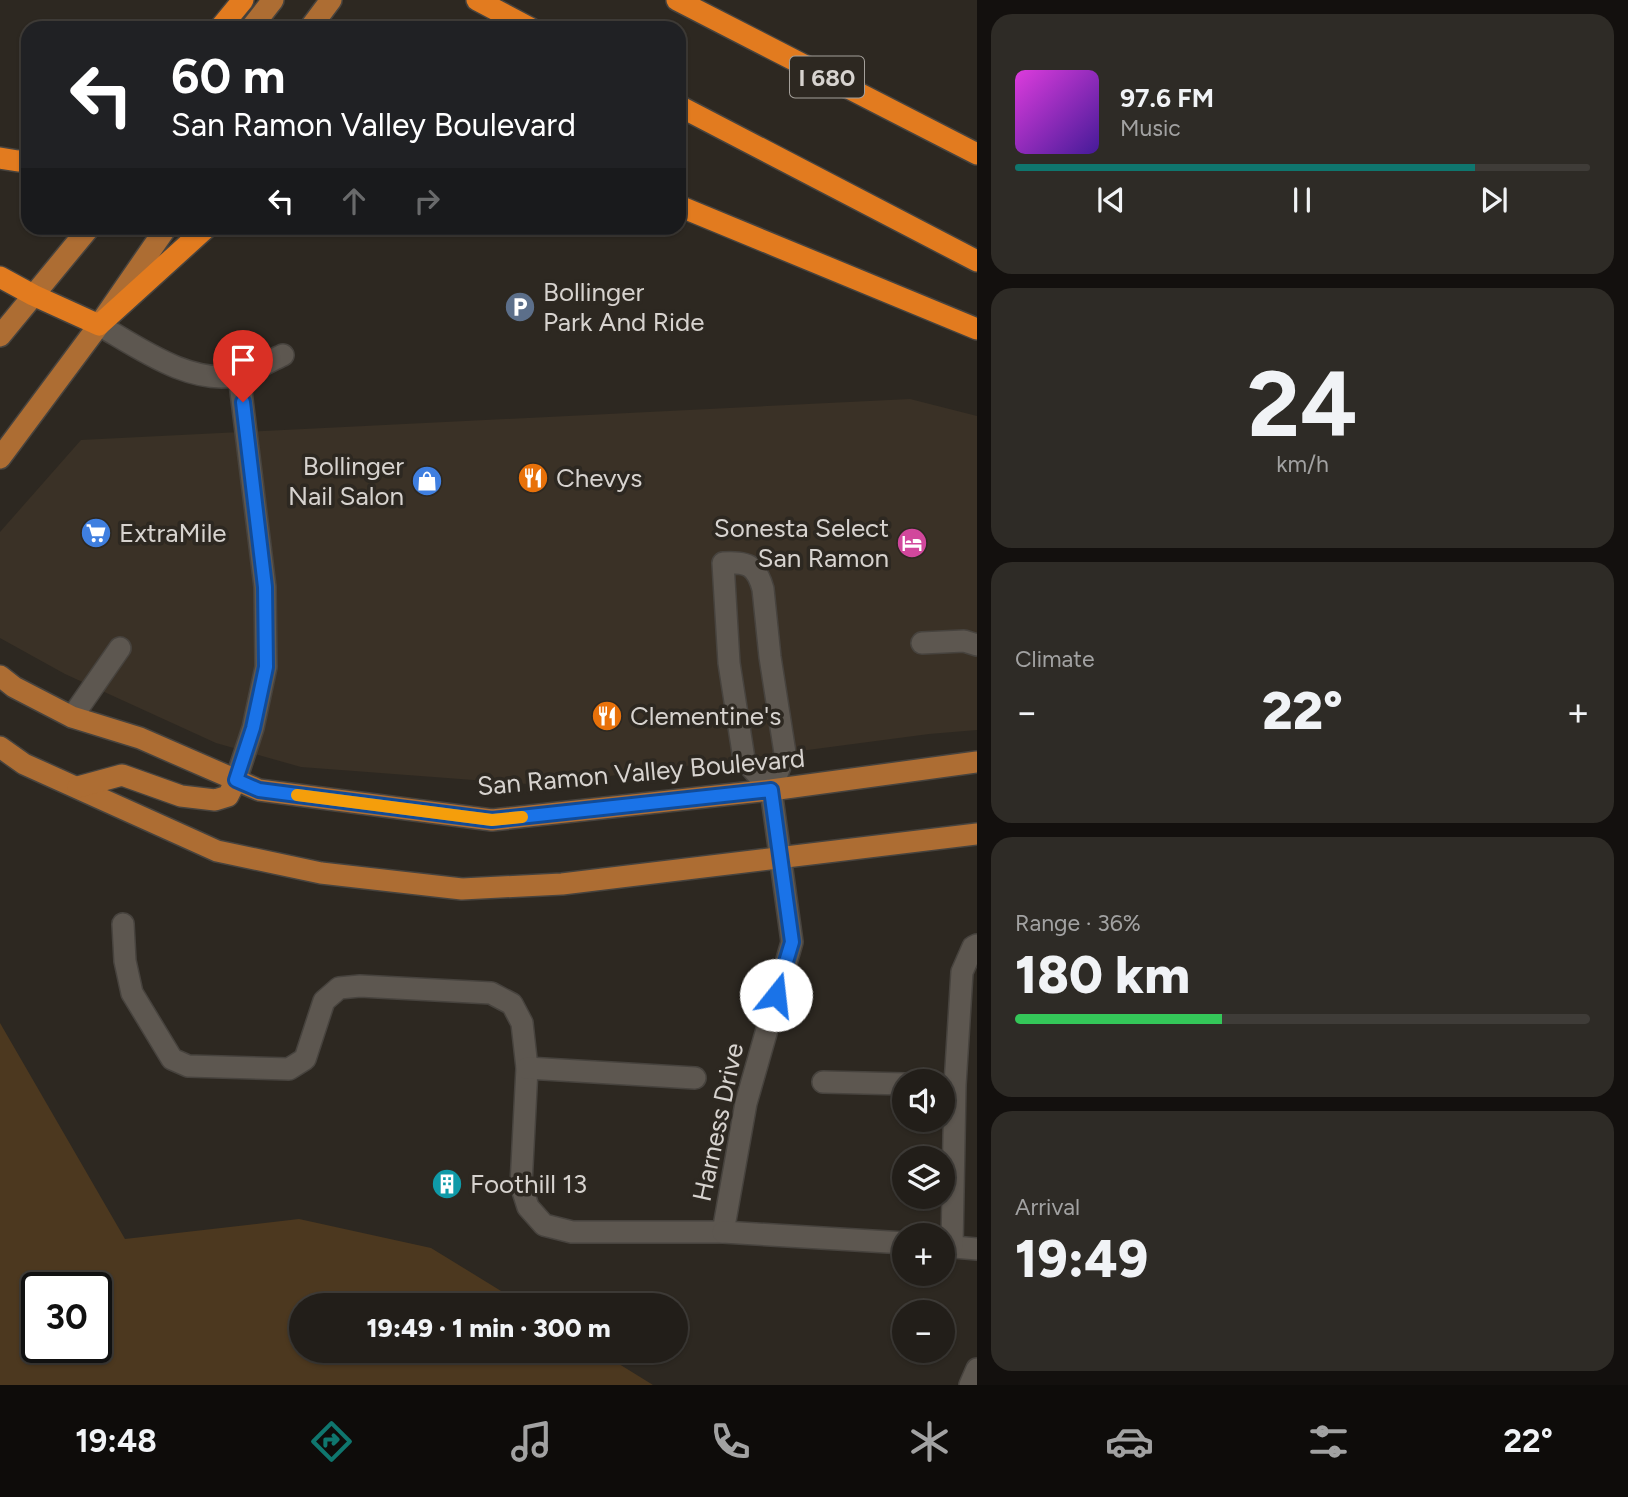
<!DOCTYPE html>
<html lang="en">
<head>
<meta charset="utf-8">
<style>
	:root { --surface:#221e19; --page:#2e2b26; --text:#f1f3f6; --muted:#a2a2a2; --line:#3f3c38; --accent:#0f766e }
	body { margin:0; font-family:Figtree,sans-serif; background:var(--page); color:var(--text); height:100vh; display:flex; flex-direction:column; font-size:26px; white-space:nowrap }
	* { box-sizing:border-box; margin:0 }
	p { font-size:23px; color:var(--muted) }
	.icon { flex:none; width:38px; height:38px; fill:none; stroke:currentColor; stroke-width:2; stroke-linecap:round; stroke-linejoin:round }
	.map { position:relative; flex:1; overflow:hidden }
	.drawer { display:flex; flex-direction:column; gap:14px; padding:14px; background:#13100e; width:651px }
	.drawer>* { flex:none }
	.top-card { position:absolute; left:21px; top:21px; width:665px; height:214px; border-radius:21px; box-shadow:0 2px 5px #0004,0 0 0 2px var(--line); background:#202124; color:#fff; overflow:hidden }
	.controls { position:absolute; left:892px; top:1069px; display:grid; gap:14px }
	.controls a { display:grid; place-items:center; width:63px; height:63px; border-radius:50%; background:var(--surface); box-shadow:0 2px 5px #0004,0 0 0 2px var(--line); font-size:35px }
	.speed { position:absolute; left:21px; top:1272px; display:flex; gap:14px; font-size:35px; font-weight:700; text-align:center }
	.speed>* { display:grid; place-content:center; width:91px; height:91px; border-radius:50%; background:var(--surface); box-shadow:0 2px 5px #0004,0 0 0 2px var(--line); line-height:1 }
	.speed .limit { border:4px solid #111; border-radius:10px; background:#fff; color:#111 }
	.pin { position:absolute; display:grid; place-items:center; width:60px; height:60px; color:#fff; margin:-72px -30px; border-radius:50% 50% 50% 0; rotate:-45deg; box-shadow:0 0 7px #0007 }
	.pin .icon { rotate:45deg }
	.me { position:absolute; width:77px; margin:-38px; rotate:16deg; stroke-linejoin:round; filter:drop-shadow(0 0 5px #0008) }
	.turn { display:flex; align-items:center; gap:24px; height:147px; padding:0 35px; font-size:32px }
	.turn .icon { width:91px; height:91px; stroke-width:2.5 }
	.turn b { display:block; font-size:49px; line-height:60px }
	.lanes { display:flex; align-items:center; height:66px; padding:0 35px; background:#0003; justify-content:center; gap:35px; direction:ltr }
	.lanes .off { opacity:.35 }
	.big { font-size:52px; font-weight:800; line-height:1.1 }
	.drawer .tile { flex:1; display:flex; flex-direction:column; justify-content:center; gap:10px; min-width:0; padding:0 24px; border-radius:21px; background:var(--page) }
	.drawer .dial { align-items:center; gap:0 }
	.dial b { font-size:91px; line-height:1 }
	.song { display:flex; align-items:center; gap:21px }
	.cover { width:84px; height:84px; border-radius:10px; background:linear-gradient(135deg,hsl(300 70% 55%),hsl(260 70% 35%)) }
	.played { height:7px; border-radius:4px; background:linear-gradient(90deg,var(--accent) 80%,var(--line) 80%) }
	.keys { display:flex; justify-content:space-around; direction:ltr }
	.heat { display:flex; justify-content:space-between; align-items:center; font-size:38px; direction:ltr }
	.charge { height:10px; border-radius:5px; background:linear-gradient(90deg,#34c759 36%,var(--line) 0) }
	.trip { position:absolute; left:289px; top:1293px; width:399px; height:70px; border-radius:35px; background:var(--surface); box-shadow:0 2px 5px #0004,0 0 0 2px var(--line); font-weight:800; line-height:70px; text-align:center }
	.dock { display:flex; height:112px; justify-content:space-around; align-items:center; background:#0e0c0a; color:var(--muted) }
	.dock .icon { width:49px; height:49px }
	.dock .current { color:var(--accent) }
	.dock b { font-size:32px; color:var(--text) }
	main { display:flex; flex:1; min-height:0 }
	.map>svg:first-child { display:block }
</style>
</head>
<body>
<main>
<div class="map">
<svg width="977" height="1385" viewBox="0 0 977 1385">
	<rect width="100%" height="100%" fill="#2d2821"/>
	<path fill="#3a3126" d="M910 399 977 416V730L929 734 541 785 301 767 216 743 65 674 0 638V532L81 440Z"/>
	<path fill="#4c381f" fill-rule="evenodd" d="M0 1023 125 1239 299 1219 431 1248 524 1305 301 1306V1351H598L653 1385H0ZM37 1288H96V1348H37Z"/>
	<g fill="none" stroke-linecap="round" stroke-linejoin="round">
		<g stroke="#47433e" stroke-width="24">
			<g id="minor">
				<path d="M99 325C139 348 191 386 239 375 253 371 270 361 283 355"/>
				<path d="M922 643 964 641 977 645"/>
				<path d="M72 717 120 648"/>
				<path d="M236 780 253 728 266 667 265 587 239 375"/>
				<path d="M123 924 125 961 132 993 172 1059 188 1066 289 1069 305 1059 324 1001 339 988 360 986 491 993 512 1004 522 1023 527 1068 521 1185 528 1207 544 1225 572 1232H723L746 1103 792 942 771 790 785 753 770 657 763 589C756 564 747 562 723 563L729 663 744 759 771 790"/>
				<path d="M527 1068 695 1078"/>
				<path d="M823 1082 905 1084"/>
				<path d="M723 1232 905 1243"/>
				<path d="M943 1246 977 1249"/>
				<path d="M952 1246 955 1085 962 972 973 947 977 945"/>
				<path d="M970 1385 977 1369"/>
			</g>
		</g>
		<g stroke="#47433e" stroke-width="24">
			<g id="major">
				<path d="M251 28 273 0"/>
				<path d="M310 28 331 0"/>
				<path d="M0 336 89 228"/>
				<path d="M0 458 99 325 166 228"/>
				<path d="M0 676 14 687 72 717 140 738 259 790 492 820 771 790 977 762"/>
				<path d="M0 747 24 764 217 851 321 873 462 889 562 884 977 834"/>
				<path d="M78 787 122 775 181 796 215 800 228 796 236 780"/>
			</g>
		</g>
		<g stroke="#47433e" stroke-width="24">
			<g id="highway">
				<path d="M477 0 530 28"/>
				<path d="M677 0 977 154"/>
				<path d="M220 28 243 0"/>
				<path d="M679 106 977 261"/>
				<path d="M0 158 18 161 28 160"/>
				<path d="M679 206 977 329"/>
				<path d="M0 277 33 295 99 325 206 228"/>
			</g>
		</g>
		<use href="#minor" stroke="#5d5750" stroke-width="21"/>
		<use href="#major" stroke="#ad6d33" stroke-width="21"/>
		<use href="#highway" stroke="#e27b1f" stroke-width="21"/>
	</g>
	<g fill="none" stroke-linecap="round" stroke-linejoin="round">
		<g stroke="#114b97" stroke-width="18">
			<path id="route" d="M243 402 265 587 266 667 253 728 236 780 259 790 492 820 771 790 792 942 776 995"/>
		</g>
		<use href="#route" stroke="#1a73e8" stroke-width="12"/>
		<path stroke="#f59e0b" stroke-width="12" d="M297 795 492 820 522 817"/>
	</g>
	<defs>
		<g id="parking-disc" transform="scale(1.575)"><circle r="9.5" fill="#5c6f8a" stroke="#2d2821"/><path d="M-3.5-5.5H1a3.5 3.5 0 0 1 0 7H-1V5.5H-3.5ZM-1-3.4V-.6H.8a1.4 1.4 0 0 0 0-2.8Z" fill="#fff"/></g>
		<g id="restaurant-disc" transform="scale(1.575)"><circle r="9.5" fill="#e8710a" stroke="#2d2821"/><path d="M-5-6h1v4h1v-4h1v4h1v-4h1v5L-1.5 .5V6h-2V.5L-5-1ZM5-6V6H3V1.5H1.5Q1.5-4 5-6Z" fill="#fff"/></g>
		<g id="shop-disc" transform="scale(1.575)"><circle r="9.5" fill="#3f7fe0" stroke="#2d2821"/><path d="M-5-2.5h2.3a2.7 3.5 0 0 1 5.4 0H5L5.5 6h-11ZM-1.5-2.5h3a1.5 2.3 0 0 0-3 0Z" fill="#fff"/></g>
		<g id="supermarket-disc" transform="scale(1.575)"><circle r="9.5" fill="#3f7fe0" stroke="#2d2821"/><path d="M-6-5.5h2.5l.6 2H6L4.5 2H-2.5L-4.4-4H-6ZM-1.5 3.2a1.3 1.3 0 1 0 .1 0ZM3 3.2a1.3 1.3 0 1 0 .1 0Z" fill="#fff"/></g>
		<g id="hotel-disc" transform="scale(1.575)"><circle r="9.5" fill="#d1479c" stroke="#2d2821"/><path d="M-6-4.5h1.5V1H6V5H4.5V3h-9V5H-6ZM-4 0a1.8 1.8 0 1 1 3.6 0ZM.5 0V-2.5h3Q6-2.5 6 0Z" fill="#fff"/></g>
		<g id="building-disc" transform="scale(1.575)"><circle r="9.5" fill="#0f9aa8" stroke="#2d2821"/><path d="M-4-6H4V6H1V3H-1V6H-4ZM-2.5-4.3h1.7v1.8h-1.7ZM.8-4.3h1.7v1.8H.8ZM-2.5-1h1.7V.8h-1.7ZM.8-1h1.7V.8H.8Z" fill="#fff"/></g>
	</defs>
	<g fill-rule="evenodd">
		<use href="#parking-disc" x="520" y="307"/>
		<use href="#restaurant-disc" x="533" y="478"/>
		<use href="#shop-disc" x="427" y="481"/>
		<use href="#supermarket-disc" x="96" y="533"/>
		<use href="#hotel-disc" x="912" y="543"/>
		<use href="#restaurant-disc" x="607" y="716"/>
		<use href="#building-disc" x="447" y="1184"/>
	</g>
	<g text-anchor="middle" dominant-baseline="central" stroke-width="7" stroke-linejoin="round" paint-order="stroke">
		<rect fill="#2d2821" stroke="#a4a09b" stroke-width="2" x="790" y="56.5" width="74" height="41" rx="5"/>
		<g font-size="24" font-weight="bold" fill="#d7d3cf">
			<text x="827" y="77">I 680</text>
		</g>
		<g font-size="26" fill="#d7d3cf" stroke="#2d2821" text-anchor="start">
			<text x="543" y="292">Bollinger<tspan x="543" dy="30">Park And Ride</tspan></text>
			<text x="404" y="466" text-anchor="end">Bollinger<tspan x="404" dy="30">Nail Salon</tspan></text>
			<text x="556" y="478">Chevys</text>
			<text x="889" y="528" text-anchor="end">Sonesta Select<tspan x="889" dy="30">San Ramon</tspan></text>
			<text x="119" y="533">ExtraMile</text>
			<text x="630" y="716">Clementine's</text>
			<text x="470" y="1184">Foothill 13</text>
		</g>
		<g font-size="26" fill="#d7d3cf" stroke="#2d2821">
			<text transform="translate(641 772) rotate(-5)">San Ramon Valley Boulevard</text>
			<text transform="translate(718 1122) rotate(-78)">Harness Drive</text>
		</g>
	</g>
</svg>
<div class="controls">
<a><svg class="icon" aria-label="sound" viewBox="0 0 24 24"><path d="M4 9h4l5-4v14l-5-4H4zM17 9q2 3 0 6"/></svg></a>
<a><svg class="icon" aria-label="layers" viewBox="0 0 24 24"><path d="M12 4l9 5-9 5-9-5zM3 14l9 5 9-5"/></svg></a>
<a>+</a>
<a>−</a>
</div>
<div class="speed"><div class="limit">30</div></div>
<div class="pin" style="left:243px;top:402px;background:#d93025"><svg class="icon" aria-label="arrive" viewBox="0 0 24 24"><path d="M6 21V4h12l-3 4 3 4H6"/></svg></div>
<svg class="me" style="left:776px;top:995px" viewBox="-20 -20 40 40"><circle r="19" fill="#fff"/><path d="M0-13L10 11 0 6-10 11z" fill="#1a73e8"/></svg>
<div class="trip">19:49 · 1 min · 300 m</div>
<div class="top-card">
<div class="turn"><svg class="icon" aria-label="left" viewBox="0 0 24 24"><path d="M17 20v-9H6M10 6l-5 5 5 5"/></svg><div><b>60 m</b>San Ramon Valley Boulevard</div></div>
<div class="lanes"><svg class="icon" aria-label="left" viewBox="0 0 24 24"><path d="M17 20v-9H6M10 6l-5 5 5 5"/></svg><svg class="icon off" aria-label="ahead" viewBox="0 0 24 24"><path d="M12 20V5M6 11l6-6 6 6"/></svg><svg class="icon off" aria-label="right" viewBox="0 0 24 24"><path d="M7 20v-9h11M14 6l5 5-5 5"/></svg></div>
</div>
</div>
<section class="drawer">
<div class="tile">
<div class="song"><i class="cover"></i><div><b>97.6 FM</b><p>Music</p></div></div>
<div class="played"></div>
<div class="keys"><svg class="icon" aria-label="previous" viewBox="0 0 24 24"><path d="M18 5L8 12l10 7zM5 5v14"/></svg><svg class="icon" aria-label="pause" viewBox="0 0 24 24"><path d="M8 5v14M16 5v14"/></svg><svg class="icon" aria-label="next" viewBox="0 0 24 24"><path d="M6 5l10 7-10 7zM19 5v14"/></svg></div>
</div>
<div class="tile dial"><b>24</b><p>km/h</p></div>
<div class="tile"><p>Climate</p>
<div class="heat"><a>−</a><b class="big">22°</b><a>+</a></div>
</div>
<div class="tile"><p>Range · 36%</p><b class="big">180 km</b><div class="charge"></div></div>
<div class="tile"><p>Arrival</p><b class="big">19:49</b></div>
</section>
</main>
<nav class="dock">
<b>19:48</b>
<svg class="icon current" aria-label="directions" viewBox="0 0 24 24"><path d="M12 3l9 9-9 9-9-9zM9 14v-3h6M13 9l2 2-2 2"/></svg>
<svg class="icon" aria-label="music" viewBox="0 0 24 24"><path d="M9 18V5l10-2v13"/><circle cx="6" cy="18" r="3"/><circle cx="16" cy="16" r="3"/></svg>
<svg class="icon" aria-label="phone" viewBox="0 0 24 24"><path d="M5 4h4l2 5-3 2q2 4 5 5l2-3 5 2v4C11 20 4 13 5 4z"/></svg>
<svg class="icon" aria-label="climate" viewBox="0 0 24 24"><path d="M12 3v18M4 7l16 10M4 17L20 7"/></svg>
<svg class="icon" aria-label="car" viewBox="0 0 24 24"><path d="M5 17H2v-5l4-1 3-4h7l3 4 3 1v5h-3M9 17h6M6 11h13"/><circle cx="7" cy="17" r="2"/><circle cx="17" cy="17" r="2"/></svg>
<svg class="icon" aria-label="filters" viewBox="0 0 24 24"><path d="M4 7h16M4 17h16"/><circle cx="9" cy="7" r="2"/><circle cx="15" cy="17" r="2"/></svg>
<b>22°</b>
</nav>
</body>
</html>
